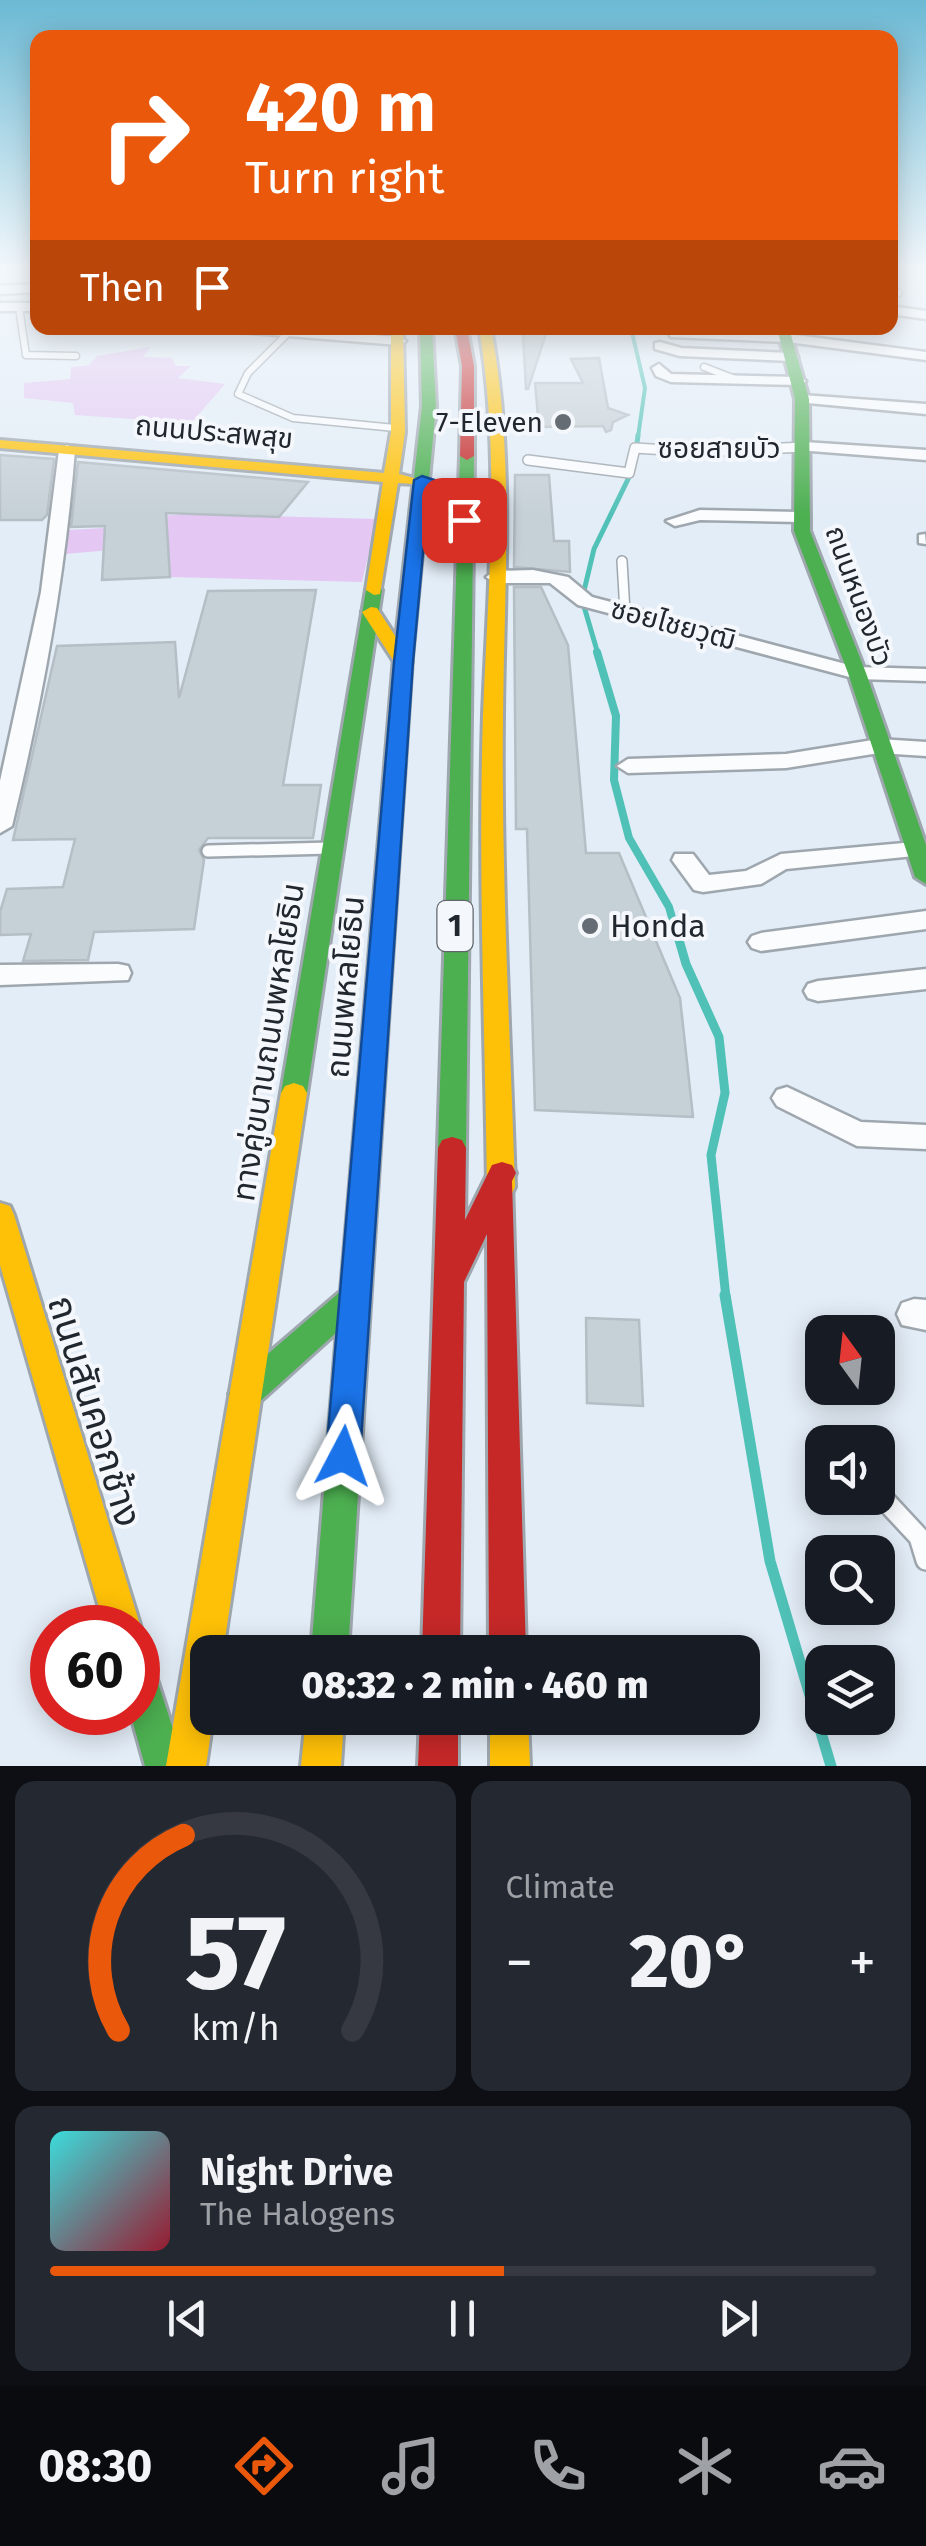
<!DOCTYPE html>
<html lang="en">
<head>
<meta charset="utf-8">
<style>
	:root { --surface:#171b24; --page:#242831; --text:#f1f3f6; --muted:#9ea1a6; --line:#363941; --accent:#ea580c }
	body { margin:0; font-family:"Fira Sans","Noto Sans Thai",sans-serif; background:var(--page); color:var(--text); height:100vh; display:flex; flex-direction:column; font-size:38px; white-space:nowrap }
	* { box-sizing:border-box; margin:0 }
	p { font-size:32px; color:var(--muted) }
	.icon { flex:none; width:55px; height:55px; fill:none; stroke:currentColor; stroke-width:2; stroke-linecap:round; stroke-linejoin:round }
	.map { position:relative; height:1766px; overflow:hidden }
	.drawer { display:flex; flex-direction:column; gap:15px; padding:15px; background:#0d0f14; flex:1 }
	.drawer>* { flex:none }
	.top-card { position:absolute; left:30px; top:30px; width:868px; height:305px; border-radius:20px; box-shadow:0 5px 25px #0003; background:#ea580c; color:#fff; overflow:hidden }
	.needle { width:65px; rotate:345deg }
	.controls { position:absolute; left:805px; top:1315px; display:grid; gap:20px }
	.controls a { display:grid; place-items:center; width:90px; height:90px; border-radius:20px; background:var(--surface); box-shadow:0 5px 25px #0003; font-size:50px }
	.speed { position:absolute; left:30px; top:1605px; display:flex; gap:20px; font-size:50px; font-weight:700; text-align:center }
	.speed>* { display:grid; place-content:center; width:130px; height:130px; border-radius:50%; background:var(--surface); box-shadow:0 5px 25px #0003; line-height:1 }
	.speed .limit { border:15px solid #d22; background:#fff; color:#111 }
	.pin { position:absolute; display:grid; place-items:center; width:85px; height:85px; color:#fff; margin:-42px; border-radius:20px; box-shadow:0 5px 15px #0006 }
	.me { position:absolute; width:110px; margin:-55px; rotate:4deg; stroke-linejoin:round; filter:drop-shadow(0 0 8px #0008) }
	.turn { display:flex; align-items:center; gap:35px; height:210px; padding:0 50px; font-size:45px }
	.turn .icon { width:130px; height:130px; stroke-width:2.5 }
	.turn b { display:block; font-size:70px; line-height:85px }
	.then { display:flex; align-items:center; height:95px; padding:0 50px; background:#0003; gap:20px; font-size:38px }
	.big { font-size:75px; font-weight:800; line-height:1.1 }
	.drawer .tile { flex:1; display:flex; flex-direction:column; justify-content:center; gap:15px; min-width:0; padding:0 35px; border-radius:20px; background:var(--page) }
	.drawer .dial { align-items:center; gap:0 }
	.dial svg { height:260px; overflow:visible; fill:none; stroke:var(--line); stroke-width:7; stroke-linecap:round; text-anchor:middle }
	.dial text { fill:var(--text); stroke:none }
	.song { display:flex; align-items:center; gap:30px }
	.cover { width:120px; height:120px; border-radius:15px; background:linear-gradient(135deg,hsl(180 70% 55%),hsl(350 70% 35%)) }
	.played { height:10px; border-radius:5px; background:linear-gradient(90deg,var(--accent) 55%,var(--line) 55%) }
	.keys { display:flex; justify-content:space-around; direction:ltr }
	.heat { display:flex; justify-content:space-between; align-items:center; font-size:55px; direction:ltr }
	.drawer .tiles { flex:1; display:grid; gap:15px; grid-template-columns:1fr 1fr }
	.tile:last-child { grid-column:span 2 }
	.trip { position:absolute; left:190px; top:1635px; width:570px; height:100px; border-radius:20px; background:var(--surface); box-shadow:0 5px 25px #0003; font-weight:800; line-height:100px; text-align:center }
	.tab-bar { display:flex; height:160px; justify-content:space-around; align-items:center; background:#090b0e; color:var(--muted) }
	.tab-bar .icon { width:70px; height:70px }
	.tab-bar .active { color:var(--accent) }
	.tab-bar b { font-size:45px; color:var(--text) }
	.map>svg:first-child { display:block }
</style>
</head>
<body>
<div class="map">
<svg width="926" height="1766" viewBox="0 0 926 1766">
	<rect width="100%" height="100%" fill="#e3edf7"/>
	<g fill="#e4c8f3">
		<path d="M150 347 143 357 172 358 176 366H191L178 378 225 384 191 423 75 415 73 403 24 398V383L70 379 71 367 89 365 97 356Z"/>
		<path d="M186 514 377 519 362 582 170 577 167 545 65 554 69 530 156 525 162 516Z"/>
	</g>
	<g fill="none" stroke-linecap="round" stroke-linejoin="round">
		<path stroke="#50c1b7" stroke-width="4" d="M631 328 645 388 638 437"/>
		<g stroke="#50c1b7" stroke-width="5">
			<path d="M636 452 638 435"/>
			<path d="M583 595 594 549 632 471"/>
			<path d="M583 603 598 654"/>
		</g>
		<path stroke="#50c1b7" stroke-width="8" d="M597 652 616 716 614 780 629 838 669 907 677 935"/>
		<path stroke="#50c1b7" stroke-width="9" d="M677 933 686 964 719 1037 725 1093 711 1155 726 1298"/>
		<path stroke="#50c1b7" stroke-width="11" d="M725 1295 770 1561 831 1766"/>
	</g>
	<g fill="#c6d0d7" stroke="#b4bec4" stroke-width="2.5">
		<path d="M523 333 546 334 528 389H526Z"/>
		<path d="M599 358 608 408 628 415 613 422 611 430 606 432 603 426 539 427 535 383H583L571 359Z"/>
		<path d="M0 455 54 459 47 515 42 520H0Z"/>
		<path d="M78 462 308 482 279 517 166 513 170 577 102 580 105 526 71 527Z"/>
		<path d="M515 475H549L554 541H569L570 572 514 567Z"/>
		<path d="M514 587H541L568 645 586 853H619L680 998 693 1117 535 1110 527 829H516Z"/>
		<path d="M316 590 283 785H321L313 838H208L199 850 204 860 194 929 94 932 88 960 23 961 31 934 0 935V912L7 889 63 887 75 839 13 840 57 646 175 642 179 698 208 591Z"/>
		<path d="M586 1318 639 1320 643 1406 587 1403Z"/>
	</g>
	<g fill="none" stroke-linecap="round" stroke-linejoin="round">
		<g stroke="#9fa7ae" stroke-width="9">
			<g id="lane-far3">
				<path d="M890 292 899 293"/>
				<path d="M19 307 26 355 76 356"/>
				<path d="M288 333 248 373 238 394 293 418 395 428"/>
				<path d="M704 367 735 379"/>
			</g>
		</g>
		<g stroke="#9fa7ae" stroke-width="12">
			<g id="lane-far2">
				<path d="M528 460 629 473 635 448 700 452 804 447"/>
				<path d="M622 561 625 612"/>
			</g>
		</g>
		<g stroke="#9fa7ae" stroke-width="16">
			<path id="lane-far1" d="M208 851 331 848"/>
		</g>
		<g stroke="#9fa7ae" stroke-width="24">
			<path id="lane" d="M878 1493 919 1537 926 1560"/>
		</g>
		<g stroke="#9fa7ae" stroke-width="5">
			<g id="street">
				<path d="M38 284V292L0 294V286Z"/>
				<rect x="0" y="303" width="38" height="8"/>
				<path d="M890 306 926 311V319L890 314Z"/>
				<path d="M231 328H282L399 337 406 341 399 345 238 332Z"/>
				<path d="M676 330 788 334 926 352V360L788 342 671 337 669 334Z"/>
				<path d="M660 342 681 348 791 353 798 357 791 361 680 356 655 349V343Z"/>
				<path d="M659 364 671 374 799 377 806 381 799 385 671 382 656 376 652 368Z"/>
				<path d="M802 395 926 404V414L797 402V396Z"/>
				<path d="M804 442 926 450V460L798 450 796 447Z"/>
				<path d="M67 445 75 450C65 578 42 702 12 826L0 833V781L41 592 59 450Z"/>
				<path d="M700 510 799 512 808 517 799 522 700 520 675 526 666 521Z"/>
				<path d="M925 534 926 544 919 543V535Z"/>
				<path d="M533 570 568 577 592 597 857 667 926 669V681L857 679 578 605 550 583H495L486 577 495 571Z"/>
				<path d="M879 739 926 742V756L879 753 786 768 628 773 617 766 628 759 786 754Z"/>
				<path d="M915 842 924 845V855L786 869 761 884 703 892 694 890 672 860 675 854H693L709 875 746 871 781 854Z"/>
				<path d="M926 911V929L761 951 752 948 748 942 752 936 761 933Z"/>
				<path d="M118 964 128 966 131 973 128 980 0 985V965Z"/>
				<path d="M926 969V989L818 1001 808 998 804 991 808 984 818 981Z"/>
				<path d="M787 1087 861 1122 926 1125V1149L857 1146 777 1106 772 1098 777 1090Z"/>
				<path d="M914 1299 926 1300V1330L902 1325 897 1314 902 1303Z"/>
			</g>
		</g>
		<g stroke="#9fa7ae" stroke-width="6">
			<g id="fast">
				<path d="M420 328H432L436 406 412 658 403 663 394 658 422 406Z"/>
				<path d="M777 328H789L809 399 810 531 866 673 926 845V884L915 877 848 673 794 531 795 399Z"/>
				<path d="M467 452 474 456 466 1148 462 1156 452 1159 442 1156 438 1148 460 456Z"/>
				<path d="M374 585 382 590 307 1093 303 1100 294 1103 285 1100 281 1093 366 590Z"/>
				<path d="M377 998 386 1001 389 1007 348 1652H311L337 1332 256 1405 245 1409 234 1405 229 1394 234 1383 341 1291 365 1007 368 1001Z"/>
				<path d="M138 1655 151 1661 185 1766H145L130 1712H138Z"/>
			</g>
		</g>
		<g stroke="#9fa7ae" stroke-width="6">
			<g id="slow">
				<path d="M391 328H403L405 432 399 474 421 480 414 484 398 483 380 594 374 595 366 590 383 482 0 448V440L384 473 391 432Z"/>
				<path d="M479 328H491C515 457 504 585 503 715 501 872 510 1030 515 1187L511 1195 501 1199 491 1195 487 1187C485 1030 478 872 483 715 488 585 501 458 479 328Z"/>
				<path d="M371 607 377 608 412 662 409 666 403 667 397 666 362 612Z"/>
				<path d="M294 1083 303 1086 307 1093 223 1652H208V1718H213L206 1766H166L281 1093 285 1086Z"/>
				<path d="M0 1203 10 1206 14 1215 141 1628 138 1637V1628H105L0 1265Z"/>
				<path d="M306 1718H344L341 1766H301Z"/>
				<path d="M490 1718H528L530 1766H490Z"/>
			</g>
		</g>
		<g stroke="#9fa7ae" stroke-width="6">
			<g id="jam">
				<path d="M455 328H467L474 366V456L467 460 460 456 462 366Z"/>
				<path d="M403 653 412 658 389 1007 386 1013H368L365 1007 394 658Z"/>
				<path d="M452 1137 462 1140 466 1148 465 1220 492 1165 502 1162 512 1165 516 1173 512 1181 526 1652H489L487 1234 464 1282 460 1652H422L438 1148 442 1140Z"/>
				<path d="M420 1718H458V1766H418Z"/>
			</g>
		</g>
		<use href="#lane-far3" stroke="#fbfcfe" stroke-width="6"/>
		<use href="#lane-far2" stroke="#fbfcfe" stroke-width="9"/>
		<use href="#lane-far1" stroke="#fbfcfe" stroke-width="11"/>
		<use href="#lane" stroke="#fbfcfe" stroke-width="19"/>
		<use href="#street" fill="#fbfcfe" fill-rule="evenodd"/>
		<use href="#fast" fill="#4caf50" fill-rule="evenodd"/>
		<use href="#slow" fill="#ffc107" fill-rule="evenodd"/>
		<use href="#jam" fill="#c62828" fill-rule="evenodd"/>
	</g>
	<linearGradient id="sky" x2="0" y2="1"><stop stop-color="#6bb9d4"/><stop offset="0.52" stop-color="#f2f7fb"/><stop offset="1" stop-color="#f2f7fb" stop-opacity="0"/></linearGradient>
	<rect width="926" height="516" fill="url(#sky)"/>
	<path fill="#1a73e8" stroke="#114b97" stroke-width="2.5" d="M422 476 447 484 471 520 458 523 436 491 429 488 413 662 360 1456 355 1467 343 1472 331 1467 326 1456 394 662 414 480Z"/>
	<g fill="#656c74" stroke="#f4f7fb" stroke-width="4">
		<circle cx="563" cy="422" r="10"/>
		<circle cx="590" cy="926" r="10"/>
	</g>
	<g text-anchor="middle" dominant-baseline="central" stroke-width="8" stroke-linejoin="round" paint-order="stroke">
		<g font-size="28" fill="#21272e" stroke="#f4f7fb" text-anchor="end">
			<text x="543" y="422">7-Eleven</text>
		</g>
		<g font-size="28" fill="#21272e" stroke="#f4f7fb">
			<text transform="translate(214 432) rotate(5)">ถนนประสพสุข</text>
			<text x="719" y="448">ซอยสายบัว</text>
			<text transform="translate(859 596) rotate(70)">ถนนหนองบัว</text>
			<text transform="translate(673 624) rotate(15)">ซอยไชยวุฒิ</text>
		</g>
		<rect fill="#f4f7fb" stroke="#60656c" stroke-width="2.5" x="437.5" y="901" width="35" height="50" rx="8"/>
		<g font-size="30" font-weight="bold" fill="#21272e">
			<text x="455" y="926">1</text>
		</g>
		<g font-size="32" fill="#21272e" stroke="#f4f7fb" text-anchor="start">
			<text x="610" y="926">Honda</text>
		</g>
		<g font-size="32" fill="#21272e" stroke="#f4f7fb">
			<text transform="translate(345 987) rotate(-85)">ถนนพหลโยธิน</text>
			<text transform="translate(268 1042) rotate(-81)">ทางคู่ขนานถนนพหลโยธิน</text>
		</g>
		<g font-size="38" fill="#21272e" stroke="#f4f7fb">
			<text transform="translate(95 1411) rotate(73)">ถนนสันคอกช้าง</text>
		</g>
	</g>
</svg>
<div class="controls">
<a><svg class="needle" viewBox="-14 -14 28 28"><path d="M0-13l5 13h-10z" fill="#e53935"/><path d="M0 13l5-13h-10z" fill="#9ea1a6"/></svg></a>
<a><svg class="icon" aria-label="sound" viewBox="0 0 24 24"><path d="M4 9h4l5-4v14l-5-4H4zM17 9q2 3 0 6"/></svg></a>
<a><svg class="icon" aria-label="search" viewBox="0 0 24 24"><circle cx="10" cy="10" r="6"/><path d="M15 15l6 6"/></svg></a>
<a><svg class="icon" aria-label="layers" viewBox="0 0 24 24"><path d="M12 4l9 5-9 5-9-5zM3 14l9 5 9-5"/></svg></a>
</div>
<div class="speed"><div class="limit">60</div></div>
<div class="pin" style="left:464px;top:520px;background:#d93025"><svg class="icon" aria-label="arrive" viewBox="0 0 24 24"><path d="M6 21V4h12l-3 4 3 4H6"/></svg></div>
<svg class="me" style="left:343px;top:1456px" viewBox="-20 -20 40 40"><path d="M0-17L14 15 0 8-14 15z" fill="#1a73e8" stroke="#fff" stroke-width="4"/></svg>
<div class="trip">08:32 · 2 min · 460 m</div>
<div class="top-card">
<div class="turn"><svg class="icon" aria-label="right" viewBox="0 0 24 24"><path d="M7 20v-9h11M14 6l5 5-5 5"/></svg><div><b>420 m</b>Turn right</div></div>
<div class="then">Then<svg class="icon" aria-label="arrive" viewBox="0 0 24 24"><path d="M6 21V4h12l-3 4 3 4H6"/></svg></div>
</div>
</div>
<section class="drawer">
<div class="tiles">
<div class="tile dial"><svg viewBox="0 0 100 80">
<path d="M14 69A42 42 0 1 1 86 69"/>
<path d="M14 69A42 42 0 0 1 34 9" stroke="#ea580c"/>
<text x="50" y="56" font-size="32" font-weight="700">57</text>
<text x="50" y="72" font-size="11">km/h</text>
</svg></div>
<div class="tile"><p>Climate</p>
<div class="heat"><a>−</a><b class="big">20°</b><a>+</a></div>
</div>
<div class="tile">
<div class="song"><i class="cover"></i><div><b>Night Drive</b><p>The Halogens</p></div></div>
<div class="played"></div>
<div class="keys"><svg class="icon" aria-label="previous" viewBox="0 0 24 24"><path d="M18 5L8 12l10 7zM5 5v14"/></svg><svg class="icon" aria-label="pause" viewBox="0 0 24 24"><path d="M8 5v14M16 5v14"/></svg><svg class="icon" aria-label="next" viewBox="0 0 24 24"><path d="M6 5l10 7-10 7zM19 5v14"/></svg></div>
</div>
</div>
</section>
<nav class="tab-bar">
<b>08:30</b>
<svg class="icon active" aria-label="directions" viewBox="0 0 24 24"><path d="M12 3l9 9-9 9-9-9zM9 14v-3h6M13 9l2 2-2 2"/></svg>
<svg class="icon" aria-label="music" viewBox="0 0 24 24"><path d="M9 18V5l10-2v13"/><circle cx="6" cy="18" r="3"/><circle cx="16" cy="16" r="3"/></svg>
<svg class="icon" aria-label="phone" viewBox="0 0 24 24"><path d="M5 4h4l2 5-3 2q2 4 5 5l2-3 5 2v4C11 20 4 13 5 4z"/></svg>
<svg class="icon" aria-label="climate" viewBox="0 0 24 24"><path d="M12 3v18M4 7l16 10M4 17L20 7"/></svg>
<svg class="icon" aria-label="car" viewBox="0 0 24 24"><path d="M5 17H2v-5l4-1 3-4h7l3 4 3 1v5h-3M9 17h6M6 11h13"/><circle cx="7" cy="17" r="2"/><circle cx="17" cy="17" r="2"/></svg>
</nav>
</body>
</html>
